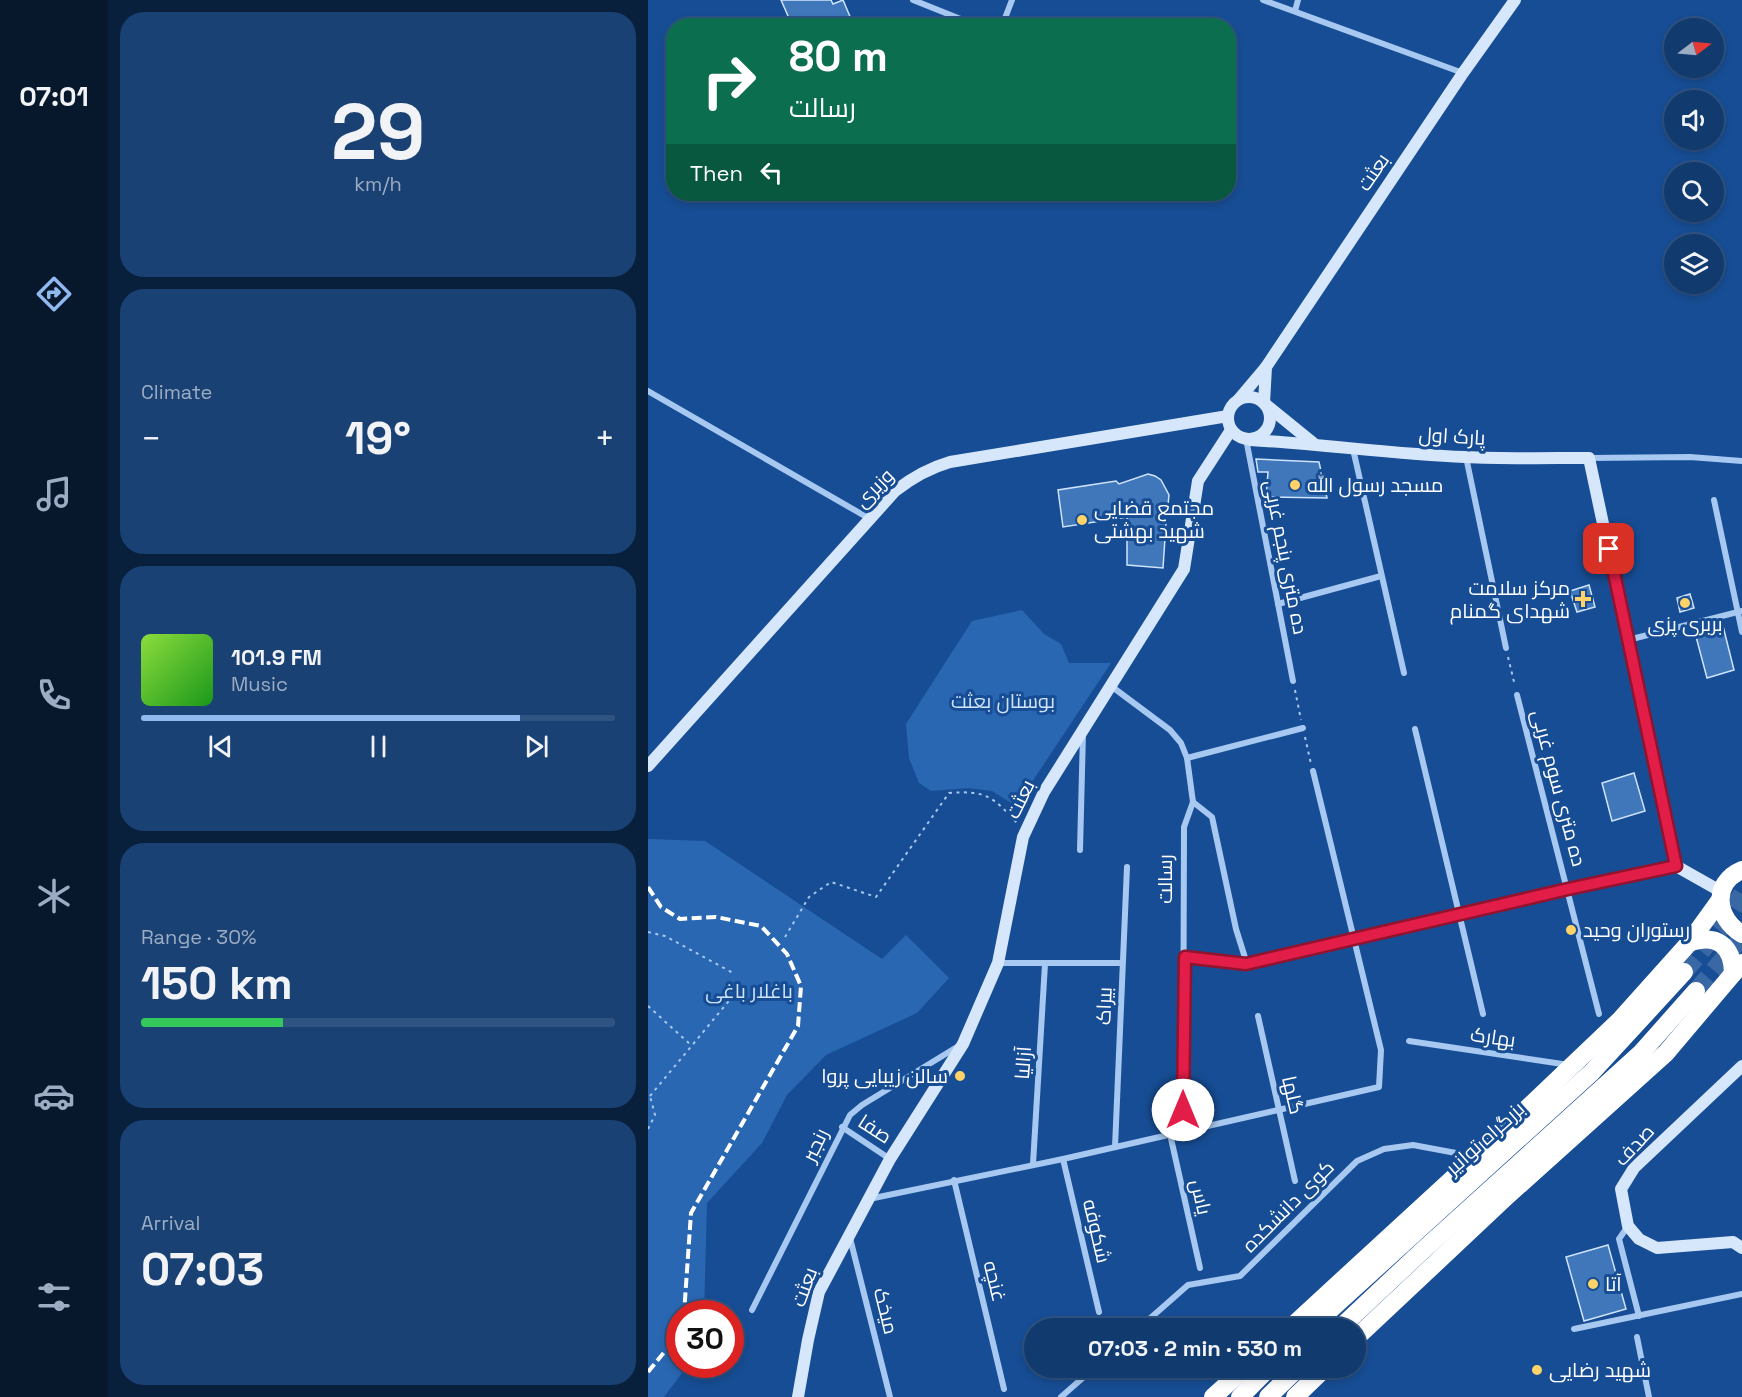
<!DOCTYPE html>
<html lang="en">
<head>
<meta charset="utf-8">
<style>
	:root { --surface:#113a6f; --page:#1a4174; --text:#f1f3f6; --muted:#9cadc3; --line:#305482; --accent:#90b9f0 }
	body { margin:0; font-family:"Space Grotesk",Cairo,sans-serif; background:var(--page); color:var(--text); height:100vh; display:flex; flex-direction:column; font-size:22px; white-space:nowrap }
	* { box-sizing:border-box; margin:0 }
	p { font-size:20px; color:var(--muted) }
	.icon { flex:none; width:33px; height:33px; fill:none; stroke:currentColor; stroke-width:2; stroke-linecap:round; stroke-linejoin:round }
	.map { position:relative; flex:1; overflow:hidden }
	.panel { display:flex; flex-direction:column; gap:12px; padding:12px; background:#09203d; width:540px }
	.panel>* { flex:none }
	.hud { position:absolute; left:18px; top:18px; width:570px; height:183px; border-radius:24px; box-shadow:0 3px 9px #0003,0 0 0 2px var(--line); background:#0b6e4f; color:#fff; overflow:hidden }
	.needle { width:39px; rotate:74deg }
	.controls { position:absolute; left:1016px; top:18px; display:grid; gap:12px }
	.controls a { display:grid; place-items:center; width:60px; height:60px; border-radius:50%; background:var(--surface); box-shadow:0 3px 9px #0003,0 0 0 2px var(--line); font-size:30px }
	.speed { position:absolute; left:18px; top:1300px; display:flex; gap:12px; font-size:30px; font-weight:700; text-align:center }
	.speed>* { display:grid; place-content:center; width:78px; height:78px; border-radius:50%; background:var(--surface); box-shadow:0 3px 9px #0003,0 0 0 2px var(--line); line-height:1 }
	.speed .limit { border:9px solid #d22; background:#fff; color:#111 }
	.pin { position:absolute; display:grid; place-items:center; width:51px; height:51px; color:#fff; margin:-26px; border-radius:12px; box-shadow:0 3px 9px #0006 }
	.me { position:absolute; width:66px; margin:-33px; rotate:0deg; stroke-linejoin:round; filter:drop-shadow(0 0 4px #0008) }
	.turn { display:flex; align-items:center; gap:21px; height:126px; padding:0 24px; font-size:27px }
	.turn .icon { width:78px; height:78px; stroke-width:2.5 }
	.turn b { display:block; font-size:42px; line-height:51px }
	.then { display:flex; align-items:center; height:57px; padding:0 24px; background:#0003; gap:12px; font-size:22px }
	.big { font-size:45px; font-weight:700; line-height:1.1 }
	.panel .card { flex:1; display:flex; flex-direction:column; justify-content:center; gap:9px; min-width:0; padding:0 21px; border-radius:24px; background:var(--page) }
	.panel .dial { align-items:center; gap:0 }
	.dial b { font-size:78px; line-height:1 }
	.song { display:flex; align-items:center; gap:18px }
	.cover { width:72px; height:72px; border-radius:9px; background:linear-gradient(135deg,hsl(90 70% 55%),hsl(120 70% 35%)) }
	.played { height:6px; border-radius:3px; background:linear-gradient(90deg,var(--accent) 80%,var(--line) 80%) }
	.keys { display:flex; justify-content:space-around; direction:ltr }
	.heat { display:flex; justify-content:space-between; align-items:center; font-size:33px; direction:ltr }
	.charge { height:9px; border-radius:4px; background:linear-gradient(90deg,#34c759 30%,var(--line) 0) }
	.trip { position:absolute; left:376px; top:1318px; width:342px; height:60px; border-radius:30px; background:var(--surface); box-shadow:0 3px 9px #0003,0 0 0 2px var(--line); font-weight:700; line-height:60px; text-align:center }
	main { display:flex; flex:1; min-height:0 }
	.tabs { display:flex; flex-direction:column; width:108px; justify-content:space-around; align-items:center; background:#07172c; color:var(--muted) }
	.tabs .icon { width:42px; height:42px }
	.tabs .selected { color:var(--accent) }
	.tabs b { font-size:27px; color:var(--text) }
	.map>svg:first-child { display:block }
</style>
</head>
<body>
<main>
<nav class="tabs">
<b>07:01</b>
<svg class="icon selected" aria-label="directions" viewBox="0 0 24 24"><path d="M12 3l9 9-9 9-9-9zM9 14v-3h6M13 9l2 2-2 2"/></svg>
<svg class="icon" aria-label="music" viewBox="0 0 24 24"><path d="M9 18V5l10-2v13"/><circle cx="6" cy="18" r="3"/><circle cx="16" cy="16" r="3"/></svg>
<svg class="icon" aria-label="phone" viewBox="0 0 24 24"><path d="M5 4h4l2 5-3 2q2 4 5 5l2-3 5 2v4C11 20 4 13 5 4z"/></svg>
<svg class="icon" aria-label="climate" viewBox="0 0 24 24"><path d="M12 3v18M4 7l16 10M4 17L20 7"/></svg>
<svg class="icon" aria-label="car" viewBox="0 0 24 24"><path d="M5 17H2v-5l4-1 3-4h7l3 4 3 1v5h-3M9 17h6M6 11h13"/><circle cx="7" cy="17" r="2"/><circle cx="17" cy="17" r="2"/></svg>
<svg class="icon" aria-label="filters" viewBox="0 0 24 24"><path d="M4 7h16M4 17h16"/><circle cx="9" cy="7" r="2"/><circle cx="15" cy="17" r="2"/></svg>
</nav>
<section class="panel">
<div class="card dial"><b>29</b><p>km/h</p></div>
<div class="card"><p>Climate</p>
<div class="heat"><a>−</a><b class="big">19°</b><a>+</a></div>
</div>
<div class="card">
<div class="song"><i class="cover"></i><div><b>101.9 FM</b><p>Music</p></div></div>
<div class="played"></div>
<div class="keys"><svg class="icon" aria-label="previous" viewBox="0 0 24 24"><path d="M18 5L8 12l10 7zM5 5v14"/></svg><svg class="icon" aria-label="pause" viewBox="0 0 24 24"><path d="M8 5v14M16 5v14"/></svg><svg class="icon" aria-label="next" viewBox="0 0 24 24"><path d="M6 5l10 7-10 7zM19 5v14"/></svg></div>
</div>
<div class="card"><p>Range · 30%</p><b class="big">150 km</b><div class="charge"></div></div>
<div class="card"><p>Arrival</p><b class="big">07:03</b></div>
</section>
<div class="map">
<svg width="1094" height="1397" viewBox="0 0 1094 1397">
	<rect width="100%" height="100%" fill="#174d94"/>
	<g fill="#2a67b2">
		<path d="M374 610 396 634 413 644 421 663H463L368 806 344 791 320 788 283 791 271 783 261 758 258 724 324 621Z"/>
		<path d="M0 839 57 841 234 959 258 935 301 978 269 1013 178 1055 139 1095 114 1143 59 1203 56 1314H32V1365H40L16 1397H0Z"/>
	</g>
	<g fill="#4077bb" stroke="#cee3fc" stroke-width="1.5">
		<path d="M133 0H183L185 4 195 0 206 26 144 25Z"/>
		<path d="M608 459 671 462 679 498 618 497 620 472H610Z"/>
		<path d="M500 474 507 476 513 480 521 495 520 505 513 518 518 523 515 568 479 565V517L415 527 410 490 468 481 471 484Z"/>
		<path d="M941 585 947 607 929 612 922 591Z"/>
		<path d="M1042 594 1046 608 1032 612 1029 598Z"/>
		<path d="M1074 622 1086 670 1059 678 1046 629Z"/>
		<path d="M986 773 997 811 964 821 954 783Z"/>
		<path d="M960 1245 978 1309 936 1321 918 1257Z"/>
	</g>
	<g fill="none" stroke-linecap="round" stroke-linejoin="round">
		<g stroke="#3a68a4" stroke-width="18" stroke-dasharray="18 9" stroke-linecap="butt">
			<path d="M1036 972 1072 929 1094 894"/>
			<path d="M1048 991 1094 937"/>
		</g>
		<g stroke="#a7c8f0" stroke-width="2" stroke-dasharray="3 4.5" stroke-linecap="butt">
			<path d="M860 657 867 686"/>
			<path d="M647 690 653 720"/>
			<path d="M657 737 663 764"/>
			<path d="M0 932 17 936 87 974"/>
			<path d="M137 937 161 897 183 882 228 897 301 793C338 790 345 797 369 823"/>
			<path d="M0 1006 44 1046"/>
			<path d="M2 1096 85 996"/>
			<path d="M0 1129 7 1115 2 1096"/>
		</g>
		<g stroke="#a7c8f0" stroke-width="6">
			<path d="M265 0 330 26"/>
			<path d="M615 0 815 73"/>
			<path d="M647 11 650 0"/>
			<path d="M354 26 364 0"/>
			<path d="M0 391 222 519"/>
			<path d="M598 439 645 681"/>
			<path d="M705 449 756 673"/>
			<path d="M818 457 858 648"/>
			<path d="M941 458 1042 457 1094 461"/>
			<path d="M1066 500 1094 632"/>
			<path d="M630 604 733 576"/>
			<path d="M980 640 1094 611"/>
			<path d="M463 686 522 730 533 743 539 758 545 802 536 827 535 1131"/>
			<path d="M869 695 951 1014"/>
			<path d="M767 729 835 1014"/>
			<path d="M539 758 655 728"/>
			<path d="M545 802 564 817 588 929 599 964"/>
			<path d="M432 850 435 733"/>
			<path d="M536 957 599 964 920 889 1028 866"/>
			<path d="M350 963H474"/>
			<path d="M610 1016 647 1181"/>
			<path d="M761 1041 921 1065"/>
			<path d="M194 1127 242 1159"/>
			<path d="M522 1134 552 1268"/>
			<path d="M467 1147 479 867"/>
			<path d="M415 1159 451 1312"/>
			<path d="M385 1164 397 964"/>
			<path d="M306 1180 356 1389"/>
			<path d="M221 1199 415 1159 731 1087 733 1050 665 771"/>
			<path d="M980 1226 971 1239 991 1316"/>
			<path d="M202 1238 242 1397"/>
			<path d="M104 1310 202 1115 214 1105 309 1047"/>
			<path d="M490 1329 540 1285 592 1276 709 1161 736 1149 765 1145 824 1156"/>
			<path d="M926 1329 1094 1294"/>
			<path d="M989 1337 1001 1397"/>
			<path d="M413 1397 446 1368"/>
		</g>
		<g stroke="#d6e6fb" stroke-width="12">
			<path d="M618 367 616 403 665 443"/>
			<circle cx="601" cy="418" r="21"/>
			<path d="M591 399 618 367 815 73 867 0"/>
			<path d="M602 440C674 444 745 454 817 457 858 459 900 458 941 458L1028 866 1074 892"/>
			<path d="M0 766 247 491C265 477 281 468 302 462L580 416"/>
			<path d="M1094 1066 986 1168 973 1189 980 1226 991 1239 1009 1248 1085 1242 1094 1248"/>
			<path d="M150 1397 160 1340 171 1292 242 1159 315 1044 350 963 375 837 396 792 536 569 550 481 583 430"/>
		</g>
		<g stroke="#fff" stroke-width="18">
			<path d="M1094 870C1063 883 1068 919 1094 934"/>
			<path d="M1041 943C1069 933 1085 946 1085 974"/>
			<path d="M641 1329 828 1157 972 1020 1041 943 1072 900"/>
			<path d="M661 1329 944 1072 1036 972"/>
			<path d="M691 1329 773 1252 993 1053 1048 991"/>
			<path d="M708 1338 858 1197 1018 1053 1094 963"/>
			<path d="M565 1397 597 1368"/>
			<path d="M592 1397 621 1368"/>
			<path d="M620 1397 650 1368"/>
			<path d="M647 1397 677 1368"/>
		</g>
		<g stroke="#fff" stroke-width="4" stroke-dasharray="10 4.5" stroke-linecap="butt">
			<path d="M0 887 13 907 32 919 68 917 113 926 139 954 153 986 150 1026 43 1213 36 1314"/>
			<path d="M0 1372 32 1333"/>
		</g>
	</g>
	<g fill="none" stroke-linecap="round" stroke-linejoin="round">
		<g stroke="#92132f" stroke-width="15">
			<path id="route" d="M535 1110 537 957 598 964 920 889 1028 866 961 549"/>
		</g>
		<use href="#route" stroke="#e11d48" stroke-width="10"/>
	</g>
	<g fill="#ffd367" stroke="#174d94" stroke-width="2">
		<circle cx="647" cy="485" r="6"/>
		<circle cx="434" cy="520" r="6"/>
		<path d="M932 590h6v6h6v6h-6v6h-6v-6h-6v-6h6z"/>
		<circle cx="1037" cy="603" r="6"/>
		<circle cx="923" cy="930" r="6"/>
		<circle cx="312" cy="1076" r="6"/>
		<circle cx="945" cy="1284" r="6"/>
		<circle cx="889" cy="1370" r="6"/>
	</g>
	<g text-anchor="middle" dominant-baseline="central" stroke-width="6" stroke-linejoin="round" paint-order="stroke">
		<g font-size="20" fill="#fff" stroke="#174d94">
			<text transform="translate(725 172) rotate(-56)">بعثت</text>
			<text transform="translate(804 436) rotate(3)">پارک اول</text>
			<text transform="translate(226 488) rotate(-45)">وزیری</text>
			<text transform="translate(638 557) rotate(79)">ده متری پنجم غربی</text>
			<text transform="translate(911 788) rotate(75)">ده متری سوم غربی</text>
			<text transform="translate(372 799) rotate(-64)">بعثت</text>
			<text transform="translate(517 879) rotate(-90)">رسالت</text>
			<text transform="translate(456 1006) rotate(-88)">بیراک</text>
			<text transform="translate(845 1037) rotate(8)">بهارک</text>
			<text transform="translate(375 1063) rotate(-86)">آزالیا</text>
			<text transform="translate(645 1095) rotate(77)">گلها</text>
			<text transform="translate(227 1129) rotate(33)">صفا</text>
			<text transform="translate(837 1138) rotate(-42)">بزرگراه توانیر</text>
			<text transform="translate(167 1145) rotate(-64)">رنجبر</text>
			<text transform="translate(986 1145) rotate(-47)">صدف</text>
			<text transform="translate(553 1197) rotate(77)">یاس</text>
			<text transform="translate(640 1206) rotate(-45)">کوی دانشکده</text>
			<text transform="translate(449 1231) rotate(77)">شکوفه</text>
			<text transform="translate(347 1281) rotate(76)">غنچه</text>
			<text transform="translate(156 1287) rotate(-70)">بعثت</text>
			<text transform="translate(238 1311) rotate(76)">میخک</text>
		</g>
		<g font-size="20" fill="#fff" stroke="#174d94" text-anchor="start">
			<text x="659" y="485">مسجد رسول الله</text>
			<text x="446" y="508">مجتمع قضایی<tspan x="446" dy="23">شهید بهشتی</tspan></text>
			<text x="922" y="588" text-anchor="end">مرکز سلامت<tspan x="922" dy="23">شهدای گمنام</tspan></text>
			<text x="1037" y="624" text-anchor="middle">بربری پزی</text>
			<text x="935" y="930">رستوران وحید</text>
			<text x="300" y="1076" text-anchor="end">سالن زيبايى پروا</text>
			<text x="957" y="1284">آتا</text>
			<text x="901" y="1370">شهید رضایی</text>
		</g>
		<g font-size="20" fill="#cee3fc" stroke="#174d94">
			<text x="355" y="701">بوستان بعثت</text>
			<text x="101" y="991">باغلار باغی</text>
		</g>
	</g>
</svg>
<div class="controls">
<a><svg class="needle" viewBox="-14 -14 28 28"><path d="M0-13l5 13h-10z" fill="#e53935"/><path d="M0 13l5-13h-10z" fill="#9cadc3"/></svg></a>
<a><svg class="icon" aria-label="sound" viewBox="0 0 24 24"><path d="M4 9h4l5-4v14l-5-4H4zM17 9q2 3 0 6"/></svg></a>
<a><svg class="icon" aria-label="search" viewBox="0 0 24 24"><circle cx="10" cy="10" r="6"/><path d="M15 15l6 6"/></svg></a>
<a><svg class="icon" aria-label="layers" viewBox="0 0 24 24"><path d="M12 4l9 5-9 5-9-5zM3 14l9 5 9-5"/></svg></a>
</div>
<div class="speed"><div class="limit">30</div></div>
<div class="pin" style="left:961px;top:549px;background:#d93025"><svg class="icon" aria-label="arrive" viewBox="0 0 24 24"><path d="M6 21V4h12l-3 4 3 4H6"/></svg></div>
<svg class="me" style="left:535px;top:1110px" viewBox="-20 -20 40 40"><circle r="19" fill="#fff"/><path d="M0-13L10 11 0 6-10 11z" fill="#e11d48"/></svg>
<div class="trip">07:03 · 2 min · 530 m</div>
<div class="hud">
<div class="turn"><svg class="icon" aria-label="right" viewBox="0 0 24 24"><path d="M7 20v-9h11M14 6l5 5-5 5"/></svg><div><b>80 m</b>رسالت</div></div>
<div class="then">Then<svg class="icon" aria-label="left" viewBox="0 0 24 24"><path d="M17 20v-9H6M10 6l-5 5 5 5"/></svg></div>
</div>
</div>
</main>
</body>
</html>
